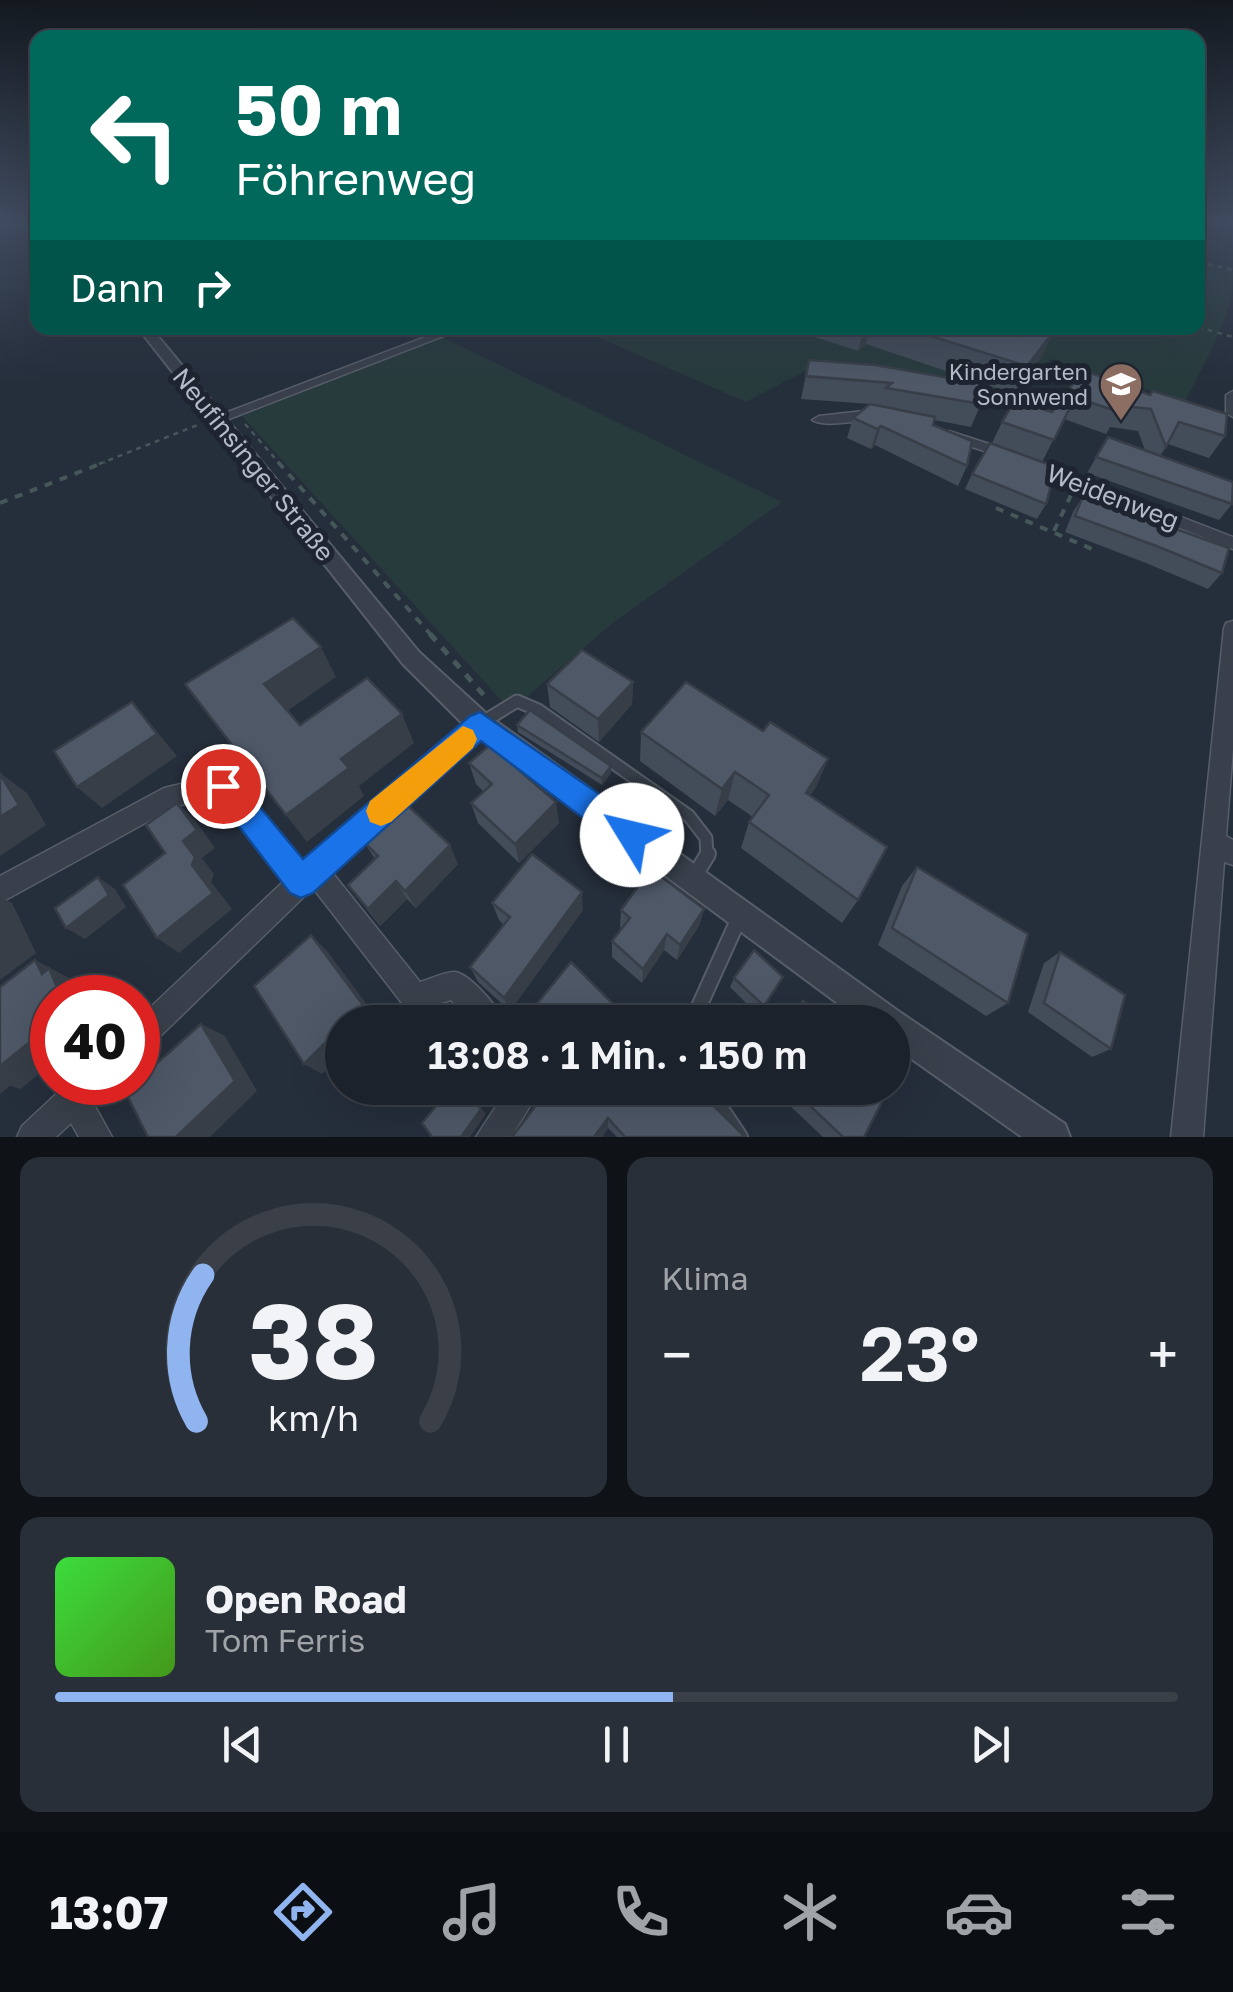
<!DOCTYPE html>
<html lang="de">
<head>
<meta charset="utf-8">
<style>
	:root { --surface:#1c222c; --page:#292f38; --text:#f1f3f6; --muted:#a0a4a9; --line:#3a3f48; --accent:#90b4f0 }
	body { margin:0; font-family:"Golos Text",sans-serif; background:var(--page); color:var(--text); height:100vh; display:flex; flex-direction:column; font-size:38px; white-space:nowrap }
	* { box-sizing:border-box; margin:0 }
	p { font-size:32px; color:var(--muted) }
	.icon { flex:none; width:55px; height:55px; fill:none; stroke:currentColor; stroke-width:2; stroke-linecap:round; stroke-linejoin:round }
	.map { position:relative; height:1137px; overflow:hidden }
	.details { display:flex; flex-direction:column; gap:20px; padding:20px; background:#0f1318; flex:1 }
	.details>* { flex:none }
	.banner { position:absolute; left:30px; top:30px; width:1175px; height:305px; border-radius:20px; box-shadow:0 10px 40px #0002,0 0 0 2px var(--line); background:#00695c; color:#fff; overflow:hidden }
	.speed { position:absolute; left:30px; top:975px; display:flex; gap:20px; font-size:50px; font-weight:700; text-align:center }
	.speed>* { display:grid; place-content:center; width:130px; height:130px; border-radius:50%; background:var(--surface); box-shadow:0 10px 40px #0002,0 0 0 2px var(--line); line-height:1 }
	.speed .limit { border:15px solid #d22; background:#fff; color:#111 }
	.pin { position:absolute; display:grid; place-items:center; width:85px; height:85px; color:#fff; margin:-42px; border:5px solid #fff; border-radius:50%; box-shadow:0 2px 10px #0007 }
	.me { position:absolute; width:110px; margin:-55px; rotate:306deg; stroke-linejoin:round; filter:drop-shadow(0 0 8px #0008) }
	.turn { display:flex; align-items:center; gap:35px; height:210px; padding:0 40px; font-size:45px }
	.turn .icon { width:130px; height:130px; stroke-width:2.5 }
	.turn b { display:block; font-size:70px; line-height:85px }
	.then { display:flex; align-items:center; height:95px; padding:0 40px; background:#0003; gap:20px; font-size:38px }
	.big { font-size:75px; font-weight:600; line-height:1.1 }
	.details .card { flex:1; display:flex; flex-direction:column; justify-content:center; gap:15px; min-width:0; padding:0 35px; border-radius:20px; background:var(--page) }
	.details .dial { align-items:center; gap:0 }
	.dial svg { height:260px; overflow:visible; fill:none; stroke:var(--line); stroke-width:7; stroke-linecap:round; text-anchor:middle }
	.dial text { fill:var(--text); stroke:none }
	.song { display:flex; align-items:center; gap:30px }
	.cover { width:120px; height:120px; border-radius:15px; background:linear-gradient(135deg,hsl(120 70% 55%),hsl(100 70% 35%)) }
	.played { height:10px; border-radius:5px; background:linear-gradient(90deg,var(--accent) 55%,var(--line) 55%) }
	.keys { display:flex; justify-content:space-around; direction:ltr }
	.heat { display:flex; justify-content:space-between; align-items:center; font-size:55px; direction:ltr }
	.details .tiles { flex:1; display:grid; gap:20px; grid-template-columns:1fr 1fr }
	.card:last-child { grid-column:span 2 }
	.trip { position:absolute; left:325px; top:1005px; width:585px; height:100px; border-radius:50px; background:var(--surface); box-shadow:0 10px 40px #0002,0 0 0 2px var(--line); font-weight:600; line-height:100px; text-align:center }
	.dock { display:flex; height:160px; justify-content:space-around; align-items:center; background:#0b0e12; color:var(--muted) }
	.dock .icon { width:70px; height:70px }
	.dock .selected { color:var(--accent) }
	.dock b { font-size:45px; color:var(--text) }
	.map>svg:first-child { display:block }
</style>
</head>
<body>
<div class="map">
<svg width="1233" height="1137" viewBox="0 0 1233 1137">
	<rect width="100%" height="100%" fill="#252e3b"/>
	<g fill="#273a3c">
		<path d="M1198 263 1233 272C1233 318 1205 361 1185 402L1050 359 1016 404 878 366 811 368 746 402 588 333 598 328H1198Z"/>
		<path d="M442 337 782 502 610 625 511 711 242 416Z"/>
	</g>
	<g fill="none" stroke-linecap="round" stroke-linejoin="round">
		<g stroke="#575e69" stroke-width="15">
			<path id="service-far1" d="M483 722 517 701 538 710 689 816 706 838 707 857"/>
		</g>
		<g stroke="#575e69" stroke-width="18">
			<g id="service">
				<path d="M694 877 708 854"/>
				<path d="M692 1022 739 918"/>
				<path d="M707 1088 740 1137"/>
			</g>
		</g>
		<g stroke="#575e69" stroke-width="3">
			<g id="minor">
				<path d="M449 328H464L224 421 219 422 212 418Z"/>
				<path d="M1233 391V417L1226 413V395Z"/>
				<path d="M864 411 885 415 887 418 880 422C860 418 827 429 812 420L819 416Z"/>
				<path d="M949 431 1014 452 1016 455 1009 459 944 438 942 435Z"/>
				<path d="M1033 460 1233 537V549L1028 468 1026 465 1028 462Z"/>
				<path d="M1233 621V749L1226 836 1233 840V865L1224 862 1203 1137H1171L1224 628 1226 623Z"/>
				<path d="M480 715 488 717 491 724 488 731 331 871 420 982C430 979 442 973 453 972 468 971 499 1008 504 1022H471L451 1000 415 1011 405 1007 313 888 148 1048 138 1052V1019L284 881 218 797 176 806 0 903V876L164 788 223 774 231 777 302 864 472 717Z"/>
				<path d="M69 1082H106L102 1093 92 1101 112 1137H79L71 1123 56 1137H17L22 1126Z"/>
				<path d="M508 1088H541L511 1137H476Z"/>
			</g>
		</g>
		<g stroke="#575e69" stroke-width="4">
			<path id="tertiary" d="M138 328H151L419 652 489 716 901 1013 1065 1124 1070 1137H1022L892 1045V1022H863L471 732 403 664Z"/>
		</g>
		<g stroke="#455759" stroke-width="2.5" stroke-dasharray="5 5" stroke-linecap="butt">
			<path d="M1198 262 1233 270"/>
			<path d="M1198 327 1233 337"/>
			<path d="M245 424 280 464"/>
			<path d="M99 464 200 424"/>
		</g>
		<g stroke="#455759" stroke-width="4" stroke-dasharray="8 8" stroke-linecap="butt">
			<path d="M278 462 432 636"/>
			<path d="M0 503 105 462"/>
			<path d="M996 508 1092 549"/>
			<path d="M1054 531 1071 495"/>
		</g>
		<path stroke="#455759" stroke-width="5" stroke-dasharray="9 9" stroke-linecap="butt" d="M430 634 489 701"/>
		<use href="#service-far1" stroke="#39404b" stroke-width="11"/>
		<use href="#service" stroke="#39404b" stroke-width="14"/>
		<use href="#minor" fill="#39404b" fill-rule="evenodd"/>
		<use href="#tertiary" fill="#39404b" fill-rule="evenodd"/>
	</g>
	<g fill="#434c59">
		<path d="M804 328H1042L1041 358 1014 394 866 344 858 351 803 333Z"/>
		<path d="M809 360 981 404 971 427 934 420 933 425 967 466 958 486 875 445 871 449 847 438 853 418 870 404 801 399Z"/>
		<path d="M1083 370 1150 395 1225 436 1209 458 1168 444 1160 456 1232 504 1219 520 1087 473 1108 437 1145 450 1138 431 1110 427 1106 434 1064 419 1042 462 992 443 1002 422 1052 412Z"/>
		<path d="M972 474 1046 504 1037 519 965 489Z"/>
		<path d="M1083 496 1222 573 1208 589 1146 563 1065 532 1073 512Z"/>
		<path d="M633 682 632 704 599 742 550 707 547 684Z"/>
		<path d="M517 725 611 773 602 785 518 732Z"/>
		<path d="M763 731 828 759 816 787 810 796 858 900 842 923 741 848 749 822 753 817 728 800 715 816 640 761 641 732Z"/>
		<path d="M469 763 559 823 519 863 478 823 471 803 483 791 476 784Z"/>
		<path d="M364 842 458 864 416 908 407 899 380 926 348 885 375 859Z"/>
		<path d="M917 867 1008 1003 986 1016 878 945 902 886Z"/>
		<path d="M492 903 583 910 510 1011 478 982 470 967 504 925 499 920Z"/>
		<path d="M704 909 699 926 677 960 664 950 642 983 612 957V941L622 928 620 927 621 910Z"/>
		<path d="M1060 952 1111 1049 1092 1057 1028 1012 1044 963Z"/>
		<path d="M783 977 758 1015 730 987 734 978Z"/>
		<path d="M549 1088 745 1137H617L608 1128 602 1137H512Z"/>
		<path d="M771 1088H889L864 1137H823Z"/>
	</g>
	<g fill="#373e48">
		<path d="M864 328H870L866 344 858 351Z"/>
		<path d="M1054 331 1041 358 1014 394 1027 366Z"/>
		<path d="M881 426 875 445 871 449 877 429Z"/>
		<path d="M321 647 336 677 283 714 264 684Z"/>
		<path d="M633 682 632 704 599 742 598 719Z"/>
		<path d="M132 702 177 756 102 808 77 787Z"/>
		<path d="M402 714 414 743 359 786 364 796 307 842 286 815 341 759Z"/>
		<path d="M828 759 816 787 794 820 806 793Z"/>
		<path d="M611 766V773L602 785V778Z"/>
		<path d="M735 772 728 800 715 816 722 789Z"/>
		<path d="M0 773 27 793 46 825 0 856Z"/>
		<path d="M556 802 559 823 519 863 515 844Z"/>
		<path d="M177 803 196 821 215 848 202 858 214 874 211 882 232 909 179 953 157 938 192 865 183 841Z"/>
		<path d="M450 845 458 864 416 908 405 891Z"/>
		<path d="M98 877 115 889 126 907 85 939 66 928Z"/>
		<path d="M396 881 407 899 380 926 368 909Z"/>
		<path d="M582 892 583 910 510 1011 504 998Z"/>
		<path d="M0 897 12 903 36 953 0 980Z"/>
		<path d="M704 909 699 926 677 960 680 945Z"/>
		<path d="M667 934 664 950 642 983 643 969Z"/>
		<path d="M311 935 327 951 377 1018 373 1022H346Z"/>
		<path d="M35 960 79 983 86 998H53Z"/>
		<path d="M52 1024V1063L21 1089 10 1086 0 1094V1066Z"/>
		<path d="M201 1024 225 1036 257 1091 210 1137H176Z"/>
		<path d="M342 1026V1054L322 1074 304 1064Z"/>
		<path d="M464 1088 486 1114 470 1137H461Z"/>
		<path d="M608 1118V1128L602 1137H594Z"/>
	</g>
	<g fill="#4e5867" stroke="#373e48" stroke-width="2.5">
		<path d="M905 328H1042L1054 331 1027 366Z"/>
		<path d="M809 360 875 365 985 384 981 404 886 388 892 383 806 376Z"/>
		<path d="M1083 370 1150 395 1153 391 1227 414 1225 436 1179 422 1166 447 1151 409 1123 406 1119 412 1075 397 1054 440 1002 422 1015 400 1052 412Z"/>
		<path d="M870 404 935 417 933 425 972 441 967 466 881 426 877 429 853 418Z"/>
		<path d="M1108 437 1233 482 1232 504 1096 457Z"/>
		<path d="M990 443 1056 467 1046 504 972 474Z"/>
		<path d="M1083 496 1229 548 1222 573 1159 547 1075 516Z"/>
		<path d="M293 618 321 647 264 684 300 725 367 678 402 714 341 759 349 768 286 815 185 684Z"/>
		<path d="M582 650 633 682 598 719 547 684Z"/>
		<path d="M686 682 763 731 770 722 828 759 806 793 887 847 858 900 749 822 769 795 735 772 722 789 641 732Z"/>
		<path d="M132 702 157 734 77 787 54 751Z"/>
		<path d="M530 710 611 766 602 778 517 725Z"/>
		<path d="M490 745 556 802 515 844 471 803 492 784 469 763Z"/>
		<path d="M0 774 19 805 0 817Z"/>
		<path d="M177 803 197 830 183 841 195 857 192 865 213 893 157 938 123 885 165 853 146 825Z"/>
		<path d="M405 803 450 845 405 891 396 881 368 909 348 885 378 856 364 842Z"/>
		<path d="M532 854 582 892 504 998 470 967 510 917 492 903Z"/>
		<path d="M917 867 1028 934 1008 1003 892 928Z"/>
		<path d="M651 869 704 909 680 945 667 934 643 969 612 941 630 918 621 910Z"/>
		<path d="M98 877 109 895 66 928 55 908Z"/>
		<path d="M311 935 363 1005 346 1022H342V1026L304 1064 254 986Z"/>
		<path d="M754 950 783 977 764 1006 734 978Z"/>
		<path d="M1060 952 1125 995 1111 1049 1044 1003Z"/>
		<path d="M35 960 42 974 49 968 57 987 50 992 53 998 52 1024 0 1066V987Z"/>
		<path d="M571 962 631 1022H522Z"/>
		<path d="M803 1001 827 1022H790Z"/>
		<path d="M201 1024 235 1081 176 1137H148L125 1091 135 1082H138V1080Z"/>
		<path d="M451 1088H463L481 1109 461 1137H432L422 1123Z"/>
		<path d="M549 1088H696L745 1137H625L608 1118 594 1137H512Z"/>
		<path d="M791 1088H889L864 1137H843Z"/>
	</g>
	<linearGradient id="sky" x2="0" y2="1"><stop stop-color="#141920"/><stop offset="0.58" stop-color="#404c60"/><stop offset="1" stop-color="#404c60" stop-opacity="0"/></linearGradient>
	<rect width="1233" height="382" fill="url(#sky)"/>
	<path fill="#1a73e8" stroke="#114b97" stroke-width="2.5" d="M480 712 643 824 647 835 643 846 632 851 620 846 481 741 313 893 301 898 290 893 208 786 213 776 223 772 234 776 303 859 470 716Z"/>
	<path fill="#f59e0b" d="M463 726 473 730 477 739 473 748 391 822 381 826 370 822 366 811 370 801Z"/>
	<defs>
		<g id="school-pin" transform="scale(2.25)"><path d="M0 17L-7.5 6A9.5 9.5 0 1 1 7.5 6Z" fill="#8d6e63" stroke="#1e2530"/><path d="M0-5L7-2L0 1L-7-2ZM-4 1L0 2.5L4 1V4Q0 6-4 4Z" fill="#fff"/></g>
	</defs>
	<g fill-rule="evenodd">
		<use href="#school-pin" x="1121" y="384"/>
	</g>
	<g text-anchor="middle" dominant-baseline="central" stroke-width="10" stroke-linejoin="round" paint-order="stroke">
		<g font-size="22" fill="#b5bbc7" stroke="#1e2530" text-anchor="end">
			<text x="1088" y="371">Kindergarten<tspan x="1088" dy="25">Sonnwend</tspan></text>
		</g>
		<g font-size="25" fill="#b5bbc7" stroke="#1e2530">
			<text transform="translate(254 464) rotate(51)">Neufinsinger Straße</text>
			<text transform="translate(1113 496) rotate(21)">Weidenweg</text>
		</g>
	</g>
</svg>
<div class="speed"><div class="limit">40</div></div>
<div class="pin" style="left:223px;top:786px;background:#d93025"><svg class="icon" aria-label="arrive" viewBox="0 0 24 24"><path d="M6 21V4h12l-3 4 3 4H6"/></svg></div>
<svg class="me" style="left:632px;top:835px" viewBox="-20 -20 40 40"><circle r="19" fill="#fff"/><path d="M0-13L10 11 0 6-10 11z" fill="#1a73e8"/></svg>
<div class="trip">13:08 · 1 Min. · 150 m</div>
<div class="banner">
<div class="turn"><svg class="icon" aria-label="left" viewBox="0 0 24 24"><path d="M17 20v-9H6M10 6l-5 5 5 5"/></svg><div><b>50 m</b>Föhrenweg</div></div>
<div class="then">Dann<svg class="icon" aria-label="right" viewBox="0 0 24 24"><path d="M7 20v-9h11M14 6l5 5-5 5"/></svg></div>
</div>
</div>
<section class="details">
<div class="tiles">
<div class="card dial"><svg viewBox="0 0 100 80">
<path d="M14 69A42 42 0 1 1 86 69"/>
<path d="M14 69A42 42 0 0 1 16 24" stroke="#90b4f0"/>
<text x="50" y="56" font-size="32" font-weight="700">38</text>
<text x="50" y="72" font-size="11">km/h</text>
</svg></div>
<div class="card"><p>Klima</p>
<div class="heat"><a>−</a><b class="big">23°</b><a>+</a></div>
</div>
<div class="card">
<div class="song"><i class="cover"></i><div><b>Open Road</b><p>Tom Ferris</p></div></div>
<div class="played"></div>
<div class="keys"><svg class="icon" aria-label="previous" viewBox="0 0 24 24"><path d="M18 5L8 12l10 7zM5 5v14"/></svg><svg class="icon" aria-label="pause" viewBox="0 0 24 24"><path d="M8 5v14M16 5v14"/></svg><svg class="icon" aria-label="next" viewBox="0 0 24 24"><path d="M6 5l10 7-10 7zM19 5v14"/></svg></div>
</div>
</div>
</section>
<nav class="dock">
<b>13:07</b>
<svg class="icon selected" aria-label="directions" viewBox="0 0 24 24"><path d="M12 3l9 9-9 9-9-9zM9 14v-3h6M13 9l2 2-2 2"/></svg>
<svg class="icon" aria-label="music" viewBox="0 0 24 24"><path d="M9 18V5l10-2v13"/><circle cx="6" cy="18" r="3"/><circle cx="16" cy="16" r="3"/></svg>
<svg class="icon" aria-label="phone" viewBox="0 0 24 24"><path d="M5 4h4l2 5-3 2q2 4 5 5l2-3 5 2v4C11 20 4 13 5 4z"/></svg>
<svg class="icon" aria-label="climate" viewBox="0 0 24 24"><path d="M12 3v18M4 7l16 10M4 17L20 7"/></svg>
<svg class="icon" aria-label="car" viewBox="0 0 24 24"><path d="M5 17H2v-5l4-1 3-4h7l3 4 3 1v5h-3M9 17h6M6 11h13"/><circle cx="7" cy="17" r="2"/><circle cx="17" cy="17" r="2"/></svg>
<svg class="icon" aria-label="filters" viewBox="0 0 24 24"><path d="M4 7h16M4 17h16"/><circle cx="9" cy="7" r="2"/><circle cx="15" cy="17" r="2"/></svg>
</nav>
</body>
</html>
